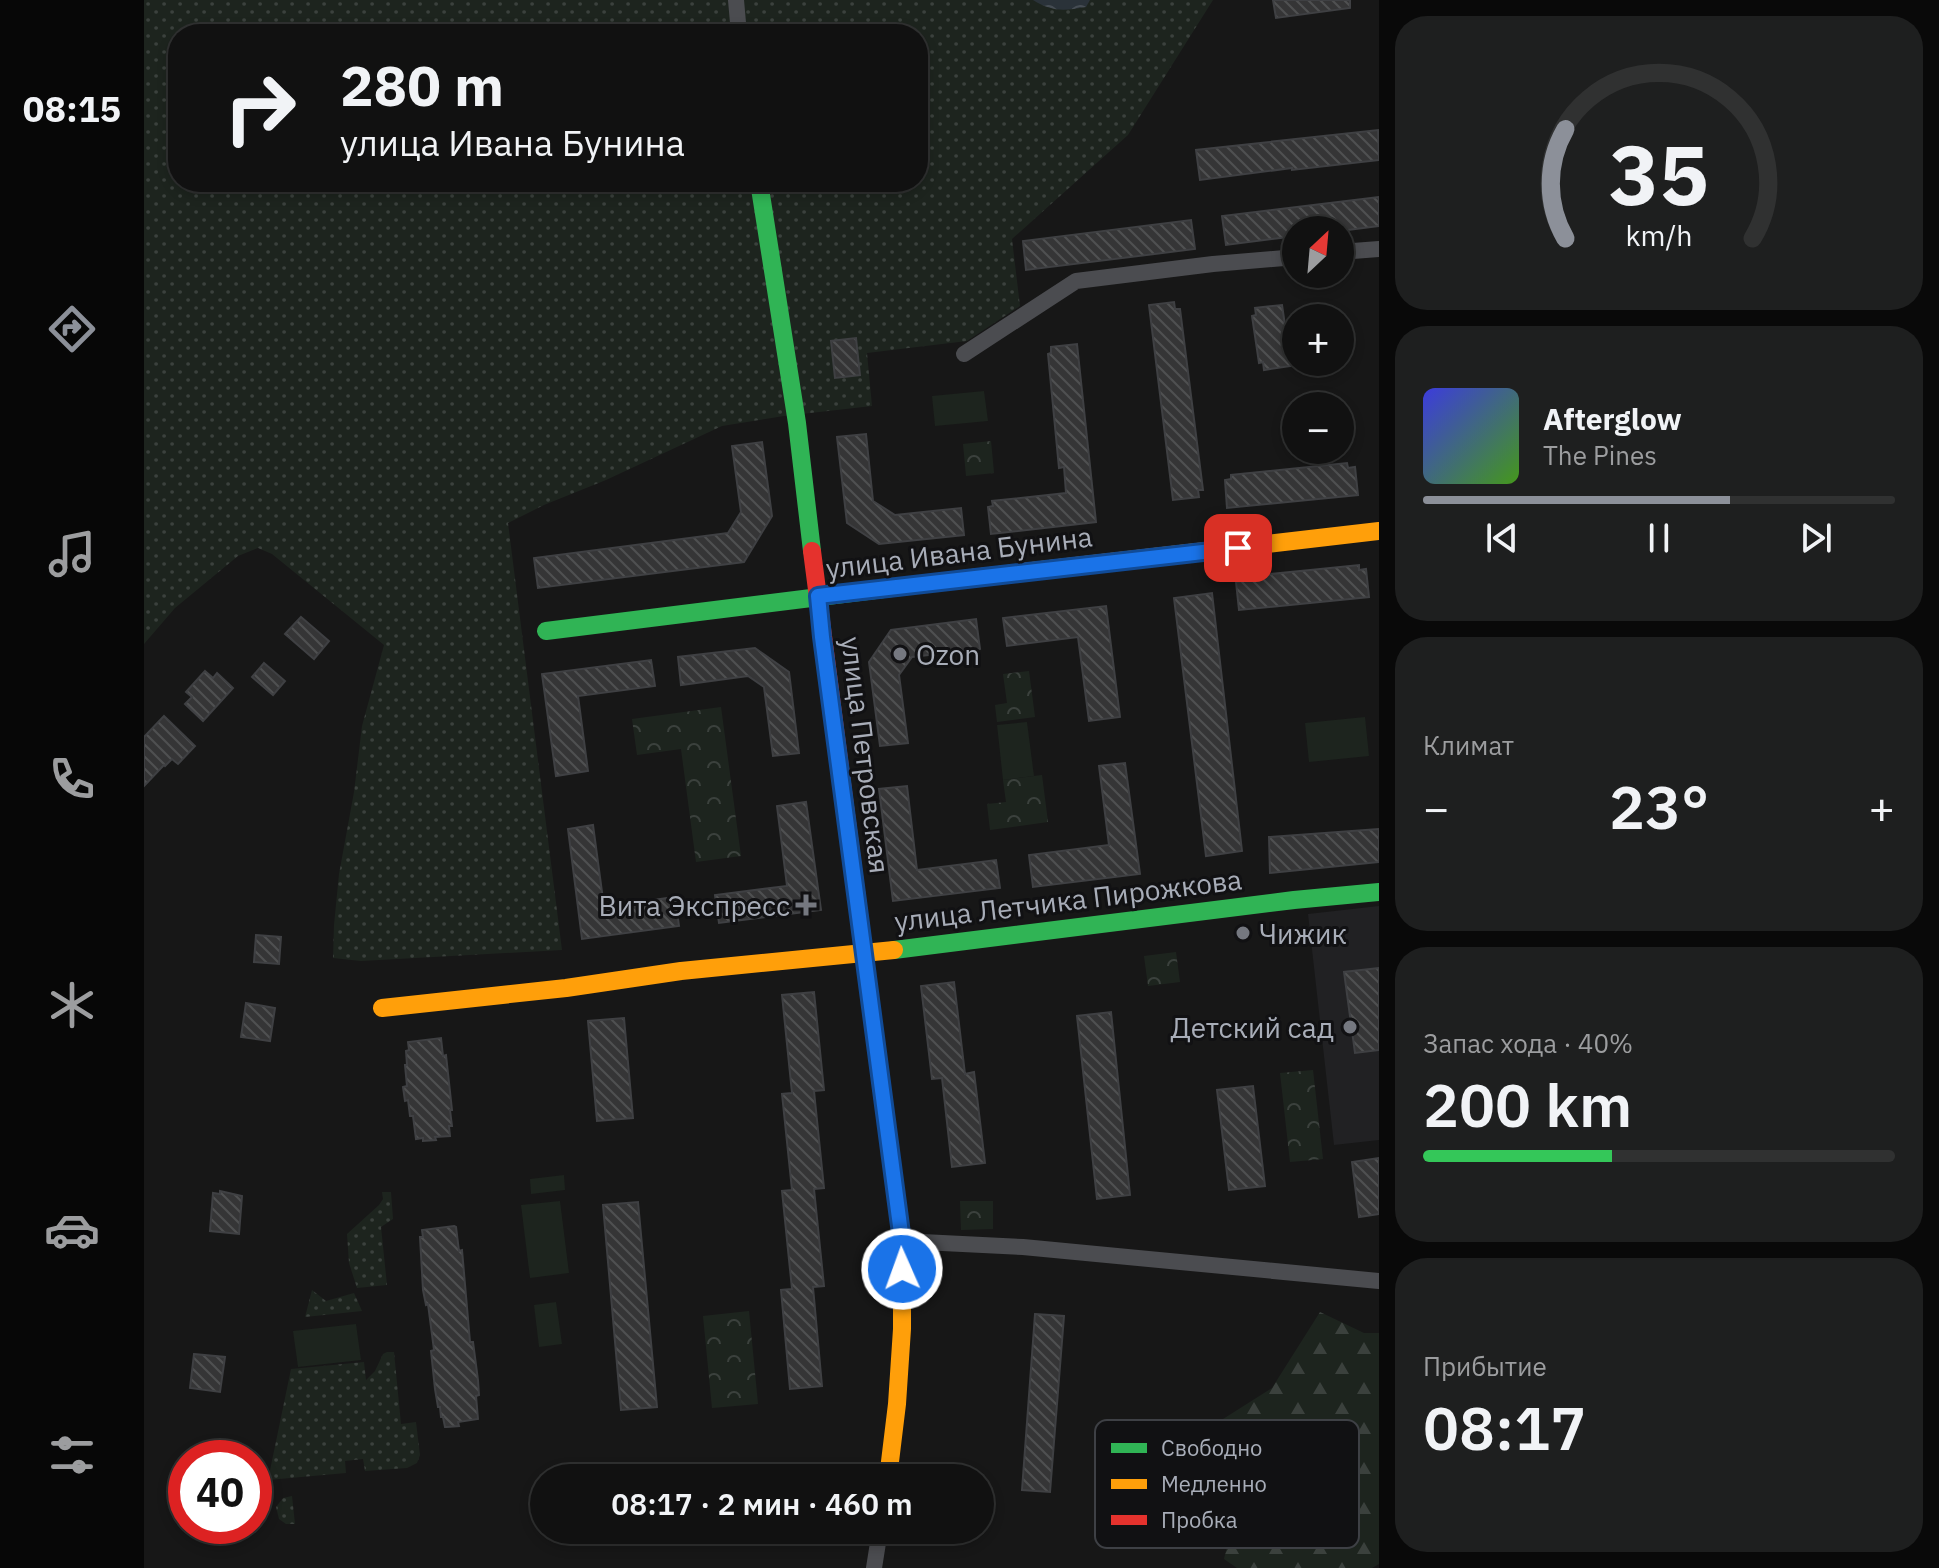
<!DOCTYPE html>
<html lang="ru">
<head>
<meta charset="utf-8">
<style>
	:root { --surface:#111; --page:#1e1f1f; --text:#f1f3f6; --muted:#9c9d9f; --line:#303131; --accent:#8c9099 }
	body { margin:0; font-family:"IBM Plex Sans",sans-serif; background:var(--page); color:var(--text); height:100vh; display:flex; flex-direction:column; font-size:30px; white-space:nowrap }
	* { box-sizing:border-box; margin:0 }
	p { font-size:26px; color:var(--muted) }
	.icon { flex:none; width:44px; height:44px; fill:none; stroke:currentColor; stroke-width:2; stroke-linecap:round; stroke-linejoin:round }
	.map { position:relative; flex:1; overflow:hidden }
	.panel { display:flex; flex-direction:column; gap:16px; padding:16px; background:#090909; width:560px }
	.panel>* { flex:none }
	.top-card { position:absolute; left:24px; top:24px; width:760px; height:168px; border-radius:32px; box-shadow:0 4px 12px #0003,0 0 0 2px var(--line); background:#111; color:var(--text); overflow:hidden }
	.needle { width:52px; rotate:26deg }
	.tools { position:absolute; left:1138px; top:216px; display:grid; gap:16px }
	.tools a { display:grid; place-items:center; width:72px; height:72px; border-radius:50%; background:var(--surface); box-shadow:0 4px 12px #0003,0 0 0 2px var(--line); font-size:40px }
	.speed { position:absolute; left:24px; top:1440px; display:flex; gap:16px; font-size:40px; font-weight:700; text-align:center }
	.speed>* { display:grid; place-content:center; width:104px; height:104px; border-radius:50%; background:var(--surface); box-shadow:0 4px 12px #0003,0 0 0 2px var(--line); line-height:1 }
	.speed .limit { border:12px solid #d22; background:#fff; color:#111 }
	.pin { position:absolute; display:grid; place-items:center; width:68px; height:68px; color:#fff; margin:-34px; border-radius:16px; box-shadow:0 4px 12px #0006 }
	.me { position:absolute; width:88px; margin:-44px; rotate:358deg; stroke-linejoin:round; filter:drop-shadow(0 0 6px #0008) }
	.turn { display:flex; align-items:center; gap:28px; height:168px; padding:0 40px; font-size:36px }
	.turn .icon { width:104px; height:104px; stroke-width:2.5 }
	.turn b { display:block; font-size:56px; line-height:68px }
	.big { font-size:60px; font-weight:600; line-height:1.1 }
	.panel .widget { flex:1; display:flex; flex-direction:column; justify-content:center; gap:12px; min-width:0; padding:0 28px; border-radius:32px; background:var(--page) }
	.panel .dial { align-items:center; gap:0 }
	.dial svg { height:208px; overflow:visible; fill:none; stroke:var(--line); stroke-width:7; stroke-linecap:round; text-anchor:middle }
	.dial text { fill:var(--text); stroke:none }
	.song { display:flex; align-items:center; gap:24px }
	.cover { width:96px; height:96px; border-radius:12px; background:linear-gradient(135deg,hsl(240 70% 55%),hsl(100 70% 35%)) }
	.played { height:8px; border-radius:4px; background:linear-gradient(90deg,var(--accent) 65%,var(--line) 65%) }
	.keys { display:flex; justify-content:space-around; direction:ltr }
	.heat { display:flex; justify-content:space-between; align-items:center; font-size:44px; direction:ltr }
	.charge { height:12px; border-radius:6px; background:linear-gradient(90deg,#34c759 40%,var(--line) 0) }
	.trip { position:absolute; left:386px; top:1464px; width:464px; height:80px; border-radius:40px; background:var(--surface); box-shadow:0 4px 12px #0003,0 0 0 2px var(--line); font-weight:600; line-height:80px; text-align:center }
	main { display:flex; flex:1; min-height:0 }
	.tabs { display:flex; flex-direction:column; width:144px; justify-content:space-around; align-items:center; background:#070707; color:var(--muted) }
	.tabs .icon { width:56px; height:56px }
	.tabs .active { color:var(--accent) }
	.tabs b { font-size:36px; color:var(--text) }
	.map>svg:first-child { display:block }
</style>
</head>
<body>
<main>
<nav class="tabs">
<b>08:15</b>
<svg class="icon active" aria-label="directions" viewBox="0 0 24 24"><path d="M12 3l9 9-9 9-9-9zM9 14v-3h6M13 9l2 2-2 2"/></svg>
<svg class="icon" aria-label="music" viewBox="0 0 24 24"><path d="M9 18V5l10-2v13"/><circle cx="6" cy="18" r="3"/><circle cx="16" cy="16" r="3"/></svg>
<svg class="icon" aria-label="phone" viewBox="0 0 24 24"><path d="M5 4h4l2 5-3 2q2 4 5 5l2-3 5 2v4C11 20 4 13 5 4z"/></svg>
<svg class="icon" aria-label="climate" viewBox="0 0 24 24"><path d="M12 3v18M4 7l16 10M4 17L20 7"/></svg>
<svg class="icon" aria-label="car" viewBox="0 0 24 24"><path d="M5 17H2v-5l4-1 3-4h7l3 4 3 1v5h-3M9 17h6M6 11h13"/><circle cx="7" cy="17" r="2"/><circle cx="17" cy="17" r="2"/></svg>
<svg class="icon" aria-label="filters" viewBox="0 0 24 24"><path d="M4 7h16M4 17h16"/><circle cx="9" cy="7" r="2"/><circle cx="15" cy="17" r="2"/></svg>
</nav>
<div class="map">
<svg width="1235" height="1568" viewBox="0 0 1235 1568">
	<defs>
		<pattern id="grass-dots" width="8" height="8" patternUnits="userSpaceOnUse" patternTransform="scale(2)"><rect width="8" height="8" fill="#1d241e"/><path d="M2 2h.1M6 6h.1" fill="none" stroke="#3b413d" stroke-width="1.8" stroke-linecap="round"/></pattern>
		<pattern id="forest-firs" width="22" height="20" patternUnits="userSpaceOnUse" patternTransform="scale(2)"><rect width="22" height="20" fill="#1d241e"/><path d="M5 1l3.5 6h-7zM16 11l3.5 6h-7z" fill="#3b413d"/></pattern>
		<pattern id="park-crowns" width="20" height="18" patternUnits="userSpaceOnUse" patternTransform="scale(2)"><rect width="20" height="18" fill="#1d241e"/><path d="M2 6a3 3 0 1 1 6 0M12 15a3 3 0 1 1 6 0" fill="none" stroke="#3b413d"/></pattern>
		<pattern id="water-waves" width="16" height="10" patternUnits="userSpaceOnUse" patternTransform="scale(2)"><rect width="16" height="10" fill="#2a3239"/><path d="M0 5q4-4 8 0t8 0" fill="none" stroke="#464d54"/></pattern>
		<pattern id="building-back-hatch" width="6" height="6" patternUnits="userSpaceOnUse" patternTransform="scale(2)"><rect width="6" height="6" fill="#353536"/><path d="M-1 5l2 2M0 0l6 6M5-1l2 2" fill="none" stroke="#4f5051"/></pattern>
	</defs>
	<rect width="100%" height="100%" fill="#171717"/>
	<path fill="#212123" d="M1235 906V1140L1190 1145 1164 914Z"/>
	<g fill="url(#grass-dots)" fill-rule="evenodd">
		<path d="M0 0H1069L984 135 868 239 876 306 823 341 723 353 728 406 640 416 578 426 462 480 400 505 364 523 418 950 217 961 189 958 190 925 195 874 210 792 218 726 240 645 128 554 114 548 94 556 31 608 0 644ZM34 34H774V182H34Z"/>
		<path d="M238 1192H247L249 1219 237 1227 243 1285 213 1288 205 1263 203 1234 235 1205 239 1199Z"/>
		<path d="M168 1290 182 1301 210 1293 218 1311 161 1317Z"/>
		<path d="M243 1352H250L257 1424 272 1422 276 1455 273 1463 263 1468 221 1471 219 1459 201 1461 202 1473 124 1480 147 1369 220 1362 222 1380 231 1371 239 1354Z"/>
		<path d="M148 1496 151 1524H142L135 1519 132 1507 139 1498Z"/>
	</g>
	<path fill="url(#forest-firs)" d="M1176 1312 1220 1333H1235V1564L1228 1568H1093L1080 1559 1099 1478 1068 1426 1128 1388Z"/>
	<g fill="url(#park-crowns)">
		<path d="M847 441 850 473 822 476 819 444Z"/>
		<path d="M885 671 891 717 853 722 851 705 863 703 859 674Z"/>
		<path d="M577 707 597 856 552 862 537 749 493 755 488 719Z"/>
		<path d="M898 775 904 822 846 830 843 804 862 802 859 780Z"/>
		<path d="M1032 952 1036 982 1004 986 1000 956Z"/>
		<path d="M1169 1070 1179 1159 1146 1162 1136 1073Z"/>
		<path d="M849 1201V1229L817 1230 816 1201Z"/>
		<path d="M605 1311 614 1404 568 1408 559 1316Z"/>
	</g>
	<g fill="#1d241e">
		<path d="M840 391 844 421 791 426 788 396Z"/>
		<path d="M1221 717 1225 756 1165 762 1161 723Z"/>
		<path d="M883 722 890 776 859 780 853 725Z"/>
		<path d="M420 1175 421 1190 387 1194 386 1179Z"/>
		<path d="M416 1201 425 1273 386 1278 377 1205Z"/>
		<path d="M412 1302 418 1344 395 1347 390 1305Z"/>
		<path d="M212 1324 217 1360 154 1367 149 1331Z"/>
	</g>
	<path fill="url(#water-waves)" d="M889 0H946L942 7C920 11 908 12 889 0Z"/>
	<g fill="url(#building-back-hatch)" stroke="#3f4043" stroke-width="2">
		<path d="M1129 0H1206V8L1132 18Z"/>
		<path d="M1234 130 1235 160 1148 170V168L1056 180 1052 150Z"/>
		<path d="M1235 197V226L1196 231 1152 230V236L1082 245 1078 216Z"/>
		<path d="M1047 220 1051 249 882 270 879 241Z"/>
		<path d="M1030 302 1031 309H1036L1059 490H1054L1055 497 1029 500 1005 305Z"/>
		<path d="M1138 305 1147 366 1120 370 1119 362 1115 363 1108 316 1112 315 1111 308Z"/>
		<path d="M712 338 716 375 691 378 687 341Z"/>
		<path d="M933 344 952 522 847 534 844 507 849 506 848 501 922 493 920 467 915 468 904 354 907 353V347Z"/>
		<path d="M722 434 729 501 751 515 817 508 820 535 735 544 703 523 693 437Z"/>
		<path d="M618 442 628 516 600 562 394 588 390 558 584 533 597 512 588 446Z"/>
		<path d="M1203 463 1204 468 1211 467 1214 495 1083 508 1081 480 1087 479V475Z"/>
		<path d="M1215 565V570L1222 569 1225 597 1095 610 1092 582 1099 581 1098 577Z"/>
		<path d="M1068 593 1098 851 1062 856 1030 598Z"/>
		<path d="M962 606 976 717 945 721 934 637 863 646 859 618Z"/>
		<path d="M157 617 185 641 170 659 141 634Z"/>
		<path d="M832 619 836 649 768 657 755 675 764 743 736 746 725 662 747 630Z"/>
		<path d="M611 648 645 672 655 753 629 756 620 687 604 676 537 685 534 657Z"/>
		<path d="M507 660 511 686 434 696 444 771 412 776 398 674Z"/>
		<path d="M120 663 141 681 129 695 108 677Z"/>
		<path d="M61 671 69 678 73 673 89 688 59 721 41 704 48 697 42 692Z"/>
		<path d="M20 716 51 746 34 764 28 759 21 766 20 765 0 786V737Z"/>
		<path d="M981 763 996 874 889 887 885 855 965 845 955 766Z"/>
		<path d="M763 786 773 870 852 860 856 888 749 901 735 789Z"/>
		<path d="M662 802 677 910 575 923 571 895 643 886 633 806Z"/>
		<path d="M449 825 460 907 531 897 535 926 438 939 424 829Z"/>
		<path d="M1235 829V862L1126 873 1125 837Z"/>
		<path d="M112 935 137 937 135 964 110 962Z"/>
		<path d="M1235 968V1050L1211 1053 1200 972Z"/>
		<path d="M810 982 821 1074 830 1072 841 1163 808 1167 798 1078 788 1079 777 986Z"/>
		<path d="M670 992 680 1090 670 1091 680 1188 670 1189 680 1286 669 1287 678 1386 646 1389 637 1290 648 1289 638 1191 648 1190 638 1094 648 1093 638 995Z"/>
		<path d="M102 1003 131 1008 126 1041 97 1037Z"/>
		<path d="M967 1012 986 1195 953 1199 933 1016Z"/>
		<path d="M480 1018 489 1118 453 1121 444 1021Z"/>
		<path d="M297 1038 299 1056 302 1055 308 1110H306L308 1126H305L306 1136 291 1137 292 1140 279 1141V1138L272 1139 269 1116H266L264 1100 261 1101 259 1087 263 1086 261 1065H263L262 1051 265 1050 264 1042Z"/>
		<path d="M1109 1086 1121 1186 1085 1190 1073 1090Z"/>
		<path d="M1235 1158V1214L1215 1217 1208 1162Z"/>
		<path d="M76 1191 98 1196 95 1234 66 1231 69 1193 76 1194Z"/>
		<path d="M494 1202 513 1407 477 1410 459 1205Z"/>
		<path d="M310 1226 312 1227 315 1251 318 1250 326 1342H329L334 1380 335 1395 332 1396 334 1419 314 1422 315 1426 303 1427H301L299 1417H297L296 1407H294L291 1389 287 1351 290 1350 284 1304 282 1305 279 1290 276 1237H279L278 1230Z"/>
		<path d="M891 1314 920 1316 906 1492 878 1490Z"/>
		<path d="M50 1354 81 1357 76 1392 46 1388Z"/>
	</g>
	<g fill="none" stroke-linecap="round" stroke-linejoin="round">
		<g stroke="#4b4c50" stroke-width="16">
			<path d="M592 0 595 34"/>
			<path d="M1196 252 1235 249"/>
			<path d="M820 354 932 281 1069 264 1152 257"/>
			<path d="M758 1241 879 1247 1235 1281"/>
			<path d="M730 1568 736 1530"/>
		</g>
		<g stroke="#30b455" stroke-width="18">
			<path d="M615 182 653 423 668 551"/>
			<path d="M402 631 828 578"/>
			<path d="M750 950 1150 900 1235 892"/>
		</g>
		<g stroke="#ff9f0a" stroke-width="18">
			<path d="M828 578 1235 531"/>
			<path d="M238 1008 422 988 537 971 750 950"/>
			<path d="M735 1069 758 1241V1329L753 1404 744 1478"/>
		</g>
		<path stroke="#e5322d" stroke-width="18" d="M668 551 735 1069"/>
	</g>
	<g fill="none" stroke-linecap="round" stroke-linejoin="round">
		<g stroke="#114b97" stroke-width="20">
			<path id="route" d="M758 1269V1241L678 637 674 596 1094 548"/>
		</g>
		<use href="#route" stroke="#1a73e8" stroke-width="14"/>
	</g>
	<g fill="#757880" stroke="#111113" stroke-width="3">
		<circle cx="756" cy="654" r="8"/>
		<path d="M658 893h8v8h8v8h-8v8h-8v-8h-8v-8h8z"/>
		<circle cx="1099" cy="933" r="8"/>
		<circle cx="1206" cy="1027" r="8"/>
	</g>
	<g text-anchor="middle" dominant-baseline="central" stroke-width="6" stroke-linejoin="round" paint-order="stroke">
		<g font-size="28" fill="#a8adb8" stroke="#111113">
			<text transform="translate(815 552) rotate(-7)">улица Ивана Бунина</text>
			<text transform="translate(722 755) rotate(83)">улица Петровская</text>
			<text transform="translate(924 900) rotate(-7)">улица Летчика Пирожкова</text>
		</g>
		<g font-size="28" fill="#a8adb8" stroke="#111113" text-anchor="start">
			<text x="772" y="654">Ozon</text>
			<text x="646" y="905" text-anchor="end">Вита Экспресс</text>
			<text x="1115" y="933">Чижик</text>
			<text x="1190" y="1027" text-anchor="end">Детский сад</text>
		</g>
	</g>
	<rect x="951" y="1420" width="264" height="128" rx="12" fill="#111113" stroke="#3e4045" stroke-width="2"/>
	<rect x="967" y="1443" width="36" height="10" fill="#30b455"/>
	<rect x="967" y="1479" width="36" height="10" fill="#ff9f0a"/>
	<rect x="967" y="1515" width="36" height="10" fill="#e5322d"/>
	<g font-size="22" fill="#a8adb8">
		<text x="1017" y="1456">Свободно</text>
		<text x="1017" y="1492">Медленно</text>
		<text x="1017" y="1528">Пробка</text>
	</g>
</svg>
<div class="tools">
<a><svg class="needle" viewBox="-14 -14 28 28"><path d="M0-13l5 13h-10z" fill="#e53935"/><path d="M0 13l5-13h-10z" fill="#9c9d9f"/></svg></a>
<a>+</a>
<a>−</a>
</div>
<div class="speed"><div class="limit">40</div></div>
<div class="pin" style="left:1094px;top:548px;background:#d93025"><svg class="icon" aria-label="arrive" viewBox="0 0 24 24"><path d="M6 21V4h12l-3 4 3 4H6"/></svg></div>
<svg class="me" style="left:758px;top:1269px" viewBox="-20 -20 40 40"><circle r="17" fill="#1a73e8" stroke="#fff" stroke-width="3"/><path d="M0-11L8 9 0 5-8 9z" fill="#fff"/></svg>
<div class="trip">08:17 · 2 мин · 460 m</div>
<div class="top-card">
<div class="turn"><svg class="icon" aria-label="right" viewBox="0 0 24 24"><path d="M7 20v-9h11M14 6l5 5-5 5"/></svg><div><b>280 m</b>улица Ивана Бунина</div></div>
</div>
</div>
<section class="panel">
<div class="widget dial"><svg viewBox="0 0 100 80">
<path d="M14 69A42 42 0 1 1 86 69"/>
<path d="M14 69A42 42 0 0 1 14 27" stroke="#8c9099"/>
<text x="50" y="56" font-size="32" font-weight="700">35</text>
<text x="50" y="72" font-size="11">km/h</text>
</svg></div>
<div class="widget">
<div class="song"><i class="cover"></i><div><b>Afterglow</b><p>The Pines</p></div></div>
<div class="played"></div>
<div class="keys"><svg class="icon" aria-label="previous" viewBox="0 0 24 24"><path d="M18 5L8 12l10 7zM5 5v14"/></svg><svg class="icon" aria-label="pause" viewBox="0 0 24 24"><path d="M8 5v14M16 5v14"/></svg><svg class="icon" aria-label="next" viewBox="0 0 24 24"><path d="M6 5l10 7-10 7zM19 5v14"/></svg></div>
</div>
<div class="widget"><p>Климат</p>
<div class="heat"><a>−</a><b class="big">23°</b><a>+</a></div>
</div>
<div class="widget"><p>Запас хода · 40%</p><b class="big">200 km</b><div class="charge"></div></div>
<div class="widget"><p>Прибытие</p><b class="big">08:17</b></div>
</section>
</main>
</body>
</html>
